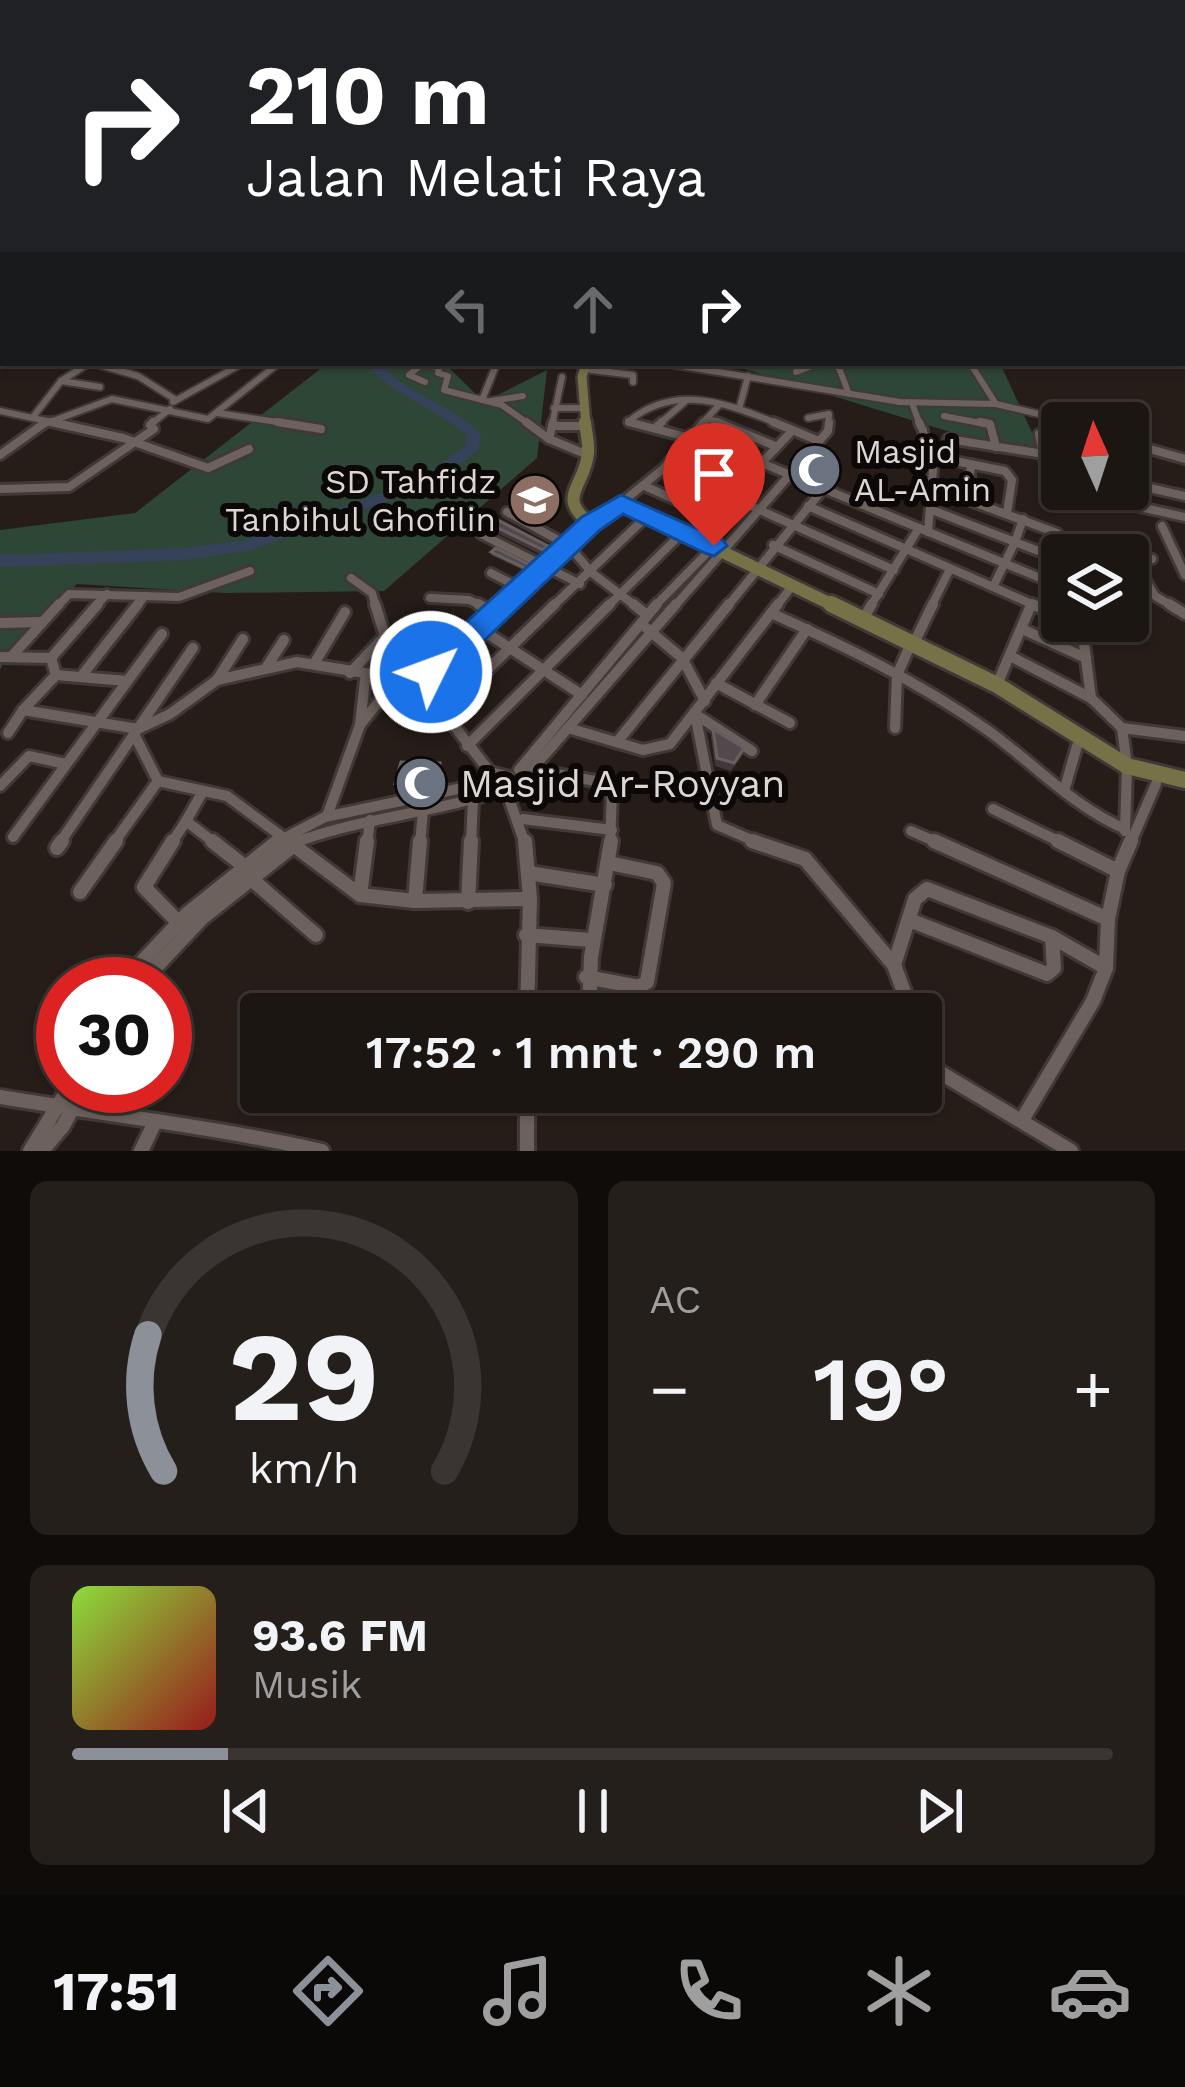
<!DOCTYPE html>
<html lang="id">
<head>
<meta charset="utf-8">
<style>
	:root { --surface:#1c1613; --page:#251f1c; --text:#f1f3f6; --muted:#a09fa0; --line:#3a3533; --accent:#8c9099 }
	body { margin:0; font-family:"Work Sans",sans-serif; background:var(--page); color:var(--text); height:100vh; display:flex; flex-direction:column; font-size:45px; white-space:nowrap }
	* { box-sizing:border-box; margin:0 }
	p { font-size:39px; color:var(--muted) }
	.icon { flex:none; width:66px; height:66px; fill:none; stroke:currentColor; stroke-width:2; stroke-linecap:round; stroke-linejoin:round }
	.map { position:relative; height:1151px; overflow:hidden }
	.side { display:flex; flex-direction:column; gap:30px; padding:30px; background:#0f0c0a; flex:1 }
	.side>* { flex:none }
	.top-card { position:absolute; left:0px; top:0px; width:1185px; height:366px; box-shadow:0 3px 9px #0004,0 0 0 3px var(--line); background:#202124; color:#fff; overflow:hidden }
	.needle { width:78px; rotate:357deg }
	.controls { position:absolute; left:1041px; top:402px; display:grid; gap:24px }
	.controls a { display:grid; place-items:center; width:108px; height:108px; border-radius:12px; background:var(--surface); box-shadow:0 3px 9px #0004,0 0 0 3px var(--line); font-size:60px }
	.speed { position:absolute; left:36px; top:957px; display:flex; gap:24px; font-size:60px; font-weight:700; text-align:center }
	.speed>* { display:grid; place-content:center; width:156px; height:156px; border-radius:50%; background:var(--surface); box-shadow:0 3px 9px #0004,0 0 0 3px var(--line); line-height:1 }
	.speed .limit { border:18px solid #d22; background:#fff; color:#111 }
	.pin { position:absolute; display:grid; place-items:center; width:102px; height:102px; color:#fff; margin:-123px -51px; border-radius:50% 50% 50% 0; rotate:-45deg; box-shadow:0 0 12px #0007 }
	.pin .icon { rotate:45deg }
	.me { position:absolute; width:132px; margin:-66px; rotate:48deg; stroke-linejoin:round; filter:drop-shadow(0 0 9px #0008) }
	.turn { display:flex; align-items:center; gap:42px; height:252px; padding:0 48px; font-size:54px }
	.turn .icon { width:156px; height:156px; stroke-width:2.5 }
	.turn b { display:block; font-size:84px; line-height:102px }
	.lanes { display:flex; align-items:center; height:114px; padding:0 48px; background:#0003; justify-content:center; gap:60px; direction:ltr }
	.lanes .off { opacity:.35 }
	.big { font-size:90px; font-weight:600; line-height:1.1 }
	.side .card { flex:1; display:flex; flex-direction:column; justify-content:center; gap:18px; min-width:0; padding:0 42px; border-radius:18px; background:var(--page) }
	.side .dial { align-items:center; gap:0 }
	.dial svg { height:312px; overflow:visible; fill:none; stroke:var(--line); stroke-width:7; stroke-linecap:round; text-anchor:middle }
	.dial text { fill:var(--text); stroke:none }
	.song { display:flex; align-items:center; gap:36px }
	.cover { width:144px; height:144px; border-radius:18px; background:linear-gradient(135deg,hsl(90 70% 55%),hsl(0 70% 35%)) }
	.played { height:12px; border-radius:6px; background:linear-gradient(90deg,var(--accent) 15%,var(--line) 15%) }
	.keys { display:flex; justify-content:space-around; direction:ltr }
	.heat { display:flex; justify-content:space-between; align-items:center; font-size:66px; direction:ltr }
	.side .tiles { flex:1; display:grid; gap:30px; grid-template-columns:1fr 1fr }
	.card:last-child { grid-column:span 2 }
	.trip { position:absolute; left:240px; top:993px; width:702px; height:120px; border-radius:12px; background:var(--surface); box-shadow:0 3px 9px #0004,0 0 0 3px var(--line); font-weight:600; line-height:120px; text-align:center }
	.tab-bar { display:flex; height:192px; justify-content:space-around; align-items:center; background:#0b0908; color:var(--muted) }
	.tab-bar .icon { width:84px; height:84px }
	.tab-bar .active { color:var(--accent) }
	.tab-bar b { font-size:54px; color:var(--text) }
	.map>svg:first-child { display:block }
</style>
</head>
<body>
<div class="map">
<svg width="1185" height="1151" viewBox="0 0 1185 1151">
	<rect width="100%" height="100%" fill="#261d19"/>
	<g fill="#2e4636">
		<path d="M328 363H444L484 402 547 370 537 458 384 591 226 593 77 584 6 658 0 670V530L135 513Z"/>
		<path d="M725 363H1000L1045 461Z"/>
	</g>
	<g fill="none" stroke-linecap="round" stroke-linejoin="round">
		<path fill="#364259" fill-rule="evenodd" d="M365 363H378C407 394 451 404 481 434L478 451 426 487 248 551 184 560 0 567V555L184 548 246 540 416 481 466 446 467 435C435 408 393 396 365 363Z"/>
		<g stroke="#403937" stroke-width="10">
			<g id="street-far3">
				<path d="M0 298 3 293"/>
				<path d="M1182 356 1185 360"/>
				<path d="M93 363 138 376 176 400"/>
				<path d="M664 363 900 402 996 404 1077 423"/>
				<path d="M832 363 839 368 849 394"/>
				<path d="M970 363 996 404"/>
				<path d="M584 369 633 375V382"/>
				<path d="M796 372 819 363"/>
				<path d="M61 381 100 387"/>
				<path d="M425 382 409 375 421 365 439 367 438 373 448 376 444 390 502 405 530 425"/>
				<path d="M482 400 497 363"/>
				<path d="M491 401 523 396"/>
				<path d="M173 402 243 363"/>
				<path d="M912 403 920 425"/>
				<path d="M554 408H585"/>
				<path d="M739 409 748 376"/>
				<path d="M0 411 65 425"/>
				<path d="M217 413 297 425"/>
				<path d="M944 416 990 425"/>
				<path d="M33 417 61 381 89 363"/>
				<path d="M707 418 725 425"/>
				<path d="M808 418 829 414 828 425"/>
				<path d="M42 425 112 399 208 419 279 363"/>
				<path d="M150 425 170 409"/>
				<path d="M552 425 562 377"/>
				<path d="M641 425 628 422C675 382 729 404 781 425"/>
				<path d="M658 425 687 400"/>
				<path d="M701 425 720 404"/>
			</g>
		</g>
		<g stroke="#403937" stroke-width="14">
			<g id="street-far2">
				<path d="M51 422 123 438 208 468 249 449"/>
				<path d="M277 422 321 429"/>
				<path d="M526 422 549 439 588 455"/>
				<path d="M629 422 690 438"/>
				<path d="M717 422 775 446"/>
				<path d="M773 422 819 441"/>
				<path d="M919 422 921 427"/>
				<path d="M980 422 990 424 996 447"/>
				<path d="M552 426H586"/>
				<path d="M655 428 662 422"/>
				<path d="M923 430 926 455"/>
				<path d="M691 434 1062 587"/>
				<path d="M1039 434 1052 499"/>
				<path d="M549 439 553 422"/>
				<path d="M948 439 1044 454"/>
				<path d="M1128 443 1185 459"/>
				<path d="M905 451 1005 471 1012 480 1007 513"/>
				<path d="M680 452 745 478"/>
				<path d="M0 455 46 422"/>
				<path d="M668 469 894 570"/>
				<path d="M1128 483 1185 496"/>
				<path d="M647 487 709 515"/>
				<path d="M1049 487 1185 517"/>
				<path d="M935 488 1057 533 1068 555"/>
				<path d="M0 489 69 487 154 429 150 425 153 422"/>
				<path d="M968 500 971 464"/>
				<path d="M621 503 663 469 704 422"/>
				<path d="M808 506 993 587 1015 542 1062 560"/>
				<path d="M932 510 1015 542 1023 519"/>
				<path d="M507 512 569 546 592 573 637 607"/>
				<path d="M1162 526 1185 575"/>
				<path d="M928 532 934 457"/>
				<path d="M481 534 580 584"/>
				<path d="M692 536 792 431"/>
				<path d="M773 545 879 594"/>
				<path d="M1103 553 1119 555"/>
				<path d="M1128 556 1152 559"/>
				<path d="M1132 557 1155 596 1174 607"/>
				<path d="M491 573 522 589"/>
				<path d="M351 578 372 593 376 607"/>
				<path d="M1128 585 1149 587"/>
				<path d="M993 587 1038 607"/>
				<path d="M430 598 469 600 484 607"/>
				<path d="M57 607 69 594 179 597 250 571"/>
				<path d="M95 607 107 594"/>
				<path d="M136 607 145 596"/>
				<path d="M501 607 591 524"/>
				<path d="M552 607 645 518"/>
				<path d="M607 607 680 535"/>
				<path d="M654 607 714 546"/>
				<path d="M674 607 828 431 829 422"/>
				<path d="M727 607 824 488"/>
				<path d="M776 607 789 590"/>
				<path d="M870 607 919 528"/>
				<path d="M931 607 950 569"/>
			</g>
		</g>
		<g stroke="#403937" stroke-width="16">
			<g id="street-far1">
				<path d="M478 604 495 613"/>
				<path d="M633 604 647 615"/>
				<path d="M1032 604 1062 618"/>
				<path d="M1169 604 1185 614"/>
				<path d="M771 613C844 646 917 681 983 727 1032 761 1070 805 1125 829"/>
				<path d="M862 621 872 604"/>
				<path d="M1081 621 1091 698 1122 728 1127 766 1125 831"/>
				<path d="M0 623 42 622"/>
				<path d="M645 627 682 658 705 701"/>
				<path d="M479 628 582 695"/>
				<path d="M1022 629 1086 658"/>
				<path d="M914 643 933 604"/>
				<path d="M1010 656 1091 698"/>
				<path d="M0 657 51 658"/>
				<path d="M11 657 59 604"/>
				<path d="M314 664 345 612"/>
				<path d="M266 668 284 640"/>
				<path d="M350 673 385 636 375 604"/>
				<path d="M83 674 138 604"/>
				<path d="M56 675 51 658 98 604"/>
				<path d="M217 680 243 639"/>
				<path d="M127 681 56 675 23 710 138 729 170 714 217 680 297 662 420 682 490 772 510 777"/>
				<path d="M420 682 504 604"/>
				<path d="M716 683 790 723"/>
				<path d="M996 687 1031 605"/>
				<path d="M755 705 807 629"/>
				<path d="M442 714 555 604"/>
				<path d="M695 714 717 825 761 844"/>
				<path d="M695 714 752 751"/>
				<path d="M360 725 395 681"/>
				<path d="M568 728 643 750 670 744 778 604"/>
				<path d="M895 728 897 675 909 648"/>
				<path d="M1122 728 1185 736"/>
				<path d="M8 733 23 710"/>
				<path d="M136 738 158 781 227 796 292 844"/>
				<path d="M617 742 729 604"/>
				<path d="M467 746 610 604"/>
				<path d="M519 770 657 604"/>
				<path d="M533 770 607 783 612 791 610 844"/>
				<path d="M527 775 676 604"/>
				<path d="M0 786 29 756 66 764"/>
				<path d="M506 790 525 844"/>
				<path d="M1064 791 1077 746"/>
				<path d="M202 793 186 821 216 844"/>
				<path d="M993 809 1064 844"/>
				<path d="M327 816 360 725 365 680"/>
				<path d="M523 819 612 830"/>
				<path d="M911 831 941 844"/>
				<path d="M13 837 162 634"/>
				<path d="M59 844 193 648"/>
				<path d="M113 844 158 781"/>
				<path d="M171 844 186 821"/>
				<path d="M273 844 325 817 505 779"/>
				<path d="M291 844C364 816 443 813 516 785"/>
				<path d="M367 844 370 820"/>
				<path d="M420 844 423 811"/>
				<path d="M471 844 473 800"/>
				<path d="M1130 844 1156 784"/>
			</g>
		</g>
		<g stroke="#403937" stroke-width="20">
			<g id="street">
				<path d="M173 841 144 887 181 925"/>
				<path d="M212 841 244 866"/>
				<path d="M288 841 360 895 415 901 527 899"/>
				<path d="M525 841 530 899 527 1014"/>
				<path d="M752 841 805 859 894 965 912 1014"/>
				<path d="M934 841 1108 919"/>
				<path d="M1058 841 1118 871"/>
				<path d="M57 848 62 841"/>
				<path d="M528 873 605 885"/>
				<path d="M249 877 316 935"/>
				<path d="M80 892 116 841"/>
				<path d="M360 895 367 841"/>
				<path d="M415 901 420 841"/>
				<path d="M468 902 471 841"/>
				<path d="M912 921 1047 974 1054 968 1052 937"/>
				<path d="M526 935 590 940"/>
				<path d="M894 965 915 899 927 889 1052 937 1106 968"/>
				<path d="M586 977 639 987 647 982 664 883 657 873 609 863"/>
				<path d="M121 984 187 914 278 841"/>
				<path d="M140 984 202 918 299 841"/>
				<path d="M165 1012 182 1027"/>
				<path d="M589 1014 591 957 611 841"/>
				<path d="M921 1043 939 1072 1071 1151"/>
				<path d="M527 1092V1151"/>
				<path d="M0 1097C108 1115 215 1127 322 1151"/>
				<path d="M527 1101 588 1098 595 1092"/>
				<path d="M1022 1120 1093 1001 1106 968 1108 919 1118 871 1131 841"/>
				<path d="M30 1151 70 1086"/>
				<path d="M42 1151 63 1126 85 1086"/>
				<path d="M141 1151 155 1122"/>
			</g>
		</g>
		<g stroke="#403937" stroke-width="10">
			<path id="secondary-far3" d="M1182 265 1185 269"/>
		</g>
		<g stroke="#403937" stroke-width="14">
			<path id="secondary-far2" d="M586 425 582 377 586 363"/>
		</g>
		<g stroke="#403937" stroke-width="18">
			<path id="secondary-far1" d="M585 422C586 432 589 443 588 453 585 487 555 497 591 524L621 503 837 607"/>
		</g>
		<g stroke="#403937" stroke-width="22">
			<path id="secondary" d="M831 604 997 685 1127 766 1185 780"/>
		</g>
		<use href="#street-far3" stroke="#6c615d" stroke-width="6"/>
		<use href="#street-far2" stroke="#6c615d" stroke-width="8"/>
		<use href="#street-far1" stroke="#6c615d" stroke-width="10"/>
		<use href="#street" stroke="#6c615d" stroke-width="14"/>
		<use href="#secondary-far3" stroke="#767146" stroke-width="8"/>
		<use href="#secondary-far2" stroke="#767146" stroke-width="9"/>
		<use href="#secondary-far1" stroke="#767146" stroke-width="12"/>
		<use href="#secondary" stroke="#767146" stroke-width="16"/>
	</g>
	<g fill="#42383b">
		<path d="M806 462 831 470 828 479 804 471Z"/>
		<path d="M492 525 548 552 544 556 493 531Z"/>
		<path d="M491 552 531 568 527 572 491 555Z"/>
		<path d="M713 729 744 748 742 756 731 771 715 766 711 737Z"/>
	</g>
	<path fill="#302627" d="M440 763 443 771 440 783 399 791 395 783Z"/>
	<g fill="#52494c" stroke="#685f61" stroke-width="3">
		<path d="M814 454 833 457 831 470 806 462Z"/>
		<path d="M498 520 548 546 543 550 492 525Z"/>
		<path d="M496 548 530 565 527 569 491 552Z"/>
		<path d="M713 729 744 748 734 763 717 758Z"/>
		<path d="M401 762 440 763 438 775 395 783Z"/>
	</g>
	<linearGradient id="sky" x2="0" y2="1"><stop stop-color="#15100e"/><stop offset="0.52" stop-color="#414049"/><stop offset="1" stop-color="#414049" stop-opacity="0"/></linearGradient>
	<rect width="1185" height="337" fill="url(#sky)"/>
	<path fill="#1a73e8" stroke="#114b97" stroke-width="3" d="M621 495 723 540 727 546 714 556 705 553 623 514 600 530 442 681 431 684 421 681 416 672 421 663 582 517Z"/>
	<defs>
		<g id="mosque-disc" transform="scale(2.7)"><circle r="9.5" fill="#6b7280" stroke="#0c0807"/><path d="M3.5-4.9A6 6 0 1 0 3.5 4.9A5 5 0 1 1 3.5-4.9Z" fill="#fff"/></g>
		<g id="school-disc" transform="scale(2.7)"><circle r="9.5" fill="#8d6e63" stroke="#0c0807"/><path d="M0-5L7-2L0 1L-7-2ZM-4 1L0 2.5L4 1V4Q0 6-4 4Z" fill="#fff"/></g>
	</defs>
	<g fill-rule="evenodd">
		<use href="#mosque-disc" x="815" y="470"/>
		<use href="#school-disc" x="535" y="500"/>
		<use href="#mosque-disc" x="421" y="783"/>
	</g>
	<g text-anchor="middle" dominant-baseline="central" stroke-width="12" stroke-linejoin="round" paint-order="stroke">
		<g font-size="33" fill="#ddd7d4" stroke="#0c0807" text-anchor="start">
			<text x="854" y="451">Masjid<tspan x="854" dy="38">AL-Amin</tspan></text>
			<text x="496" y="481" text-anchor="end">SD Tahfidz<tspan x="496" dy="38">Tanbihul Ghofilin</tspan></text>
		</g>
		<g font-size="39" fill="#ddd7d4" stroke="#0c0807" text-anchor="start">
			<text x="460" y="783">Masjid Ar-Royyan</text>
		</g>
	</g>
</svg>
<div class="controls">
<a><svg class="needle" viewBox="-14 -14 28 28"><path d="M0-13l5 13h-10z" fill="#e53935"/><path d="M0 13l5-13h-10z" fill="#a09fa0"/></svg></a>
<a><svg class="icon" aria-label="layers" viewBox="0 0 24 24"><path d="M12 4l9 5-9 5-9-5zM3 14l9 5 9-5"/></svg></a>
</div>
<div class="speed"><div class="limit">30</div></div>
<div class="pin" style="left:714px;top:546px;background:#d93025"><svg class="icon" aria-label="arrive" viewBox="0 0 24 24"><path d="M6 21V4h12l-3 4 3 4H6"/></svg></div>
<svg class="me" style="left:431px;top:672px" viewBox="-20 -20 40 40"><circle r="17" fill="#1a73e8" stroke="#fff" stroke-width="3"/><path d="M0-11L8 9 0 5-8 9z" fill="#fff"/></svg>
<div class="trip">17:52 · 1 mnt · 290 m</div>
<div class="top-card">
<div class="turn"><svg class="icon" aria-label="right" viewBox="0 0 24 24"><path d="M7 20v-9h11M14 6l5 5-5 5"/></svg><div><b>210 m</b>Jalan Melati Raya</div></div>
<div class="lanes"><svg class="icon off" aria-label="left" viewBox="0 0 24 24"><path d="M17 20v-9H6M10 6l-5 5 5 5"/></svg><svg class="icon off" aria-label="ahead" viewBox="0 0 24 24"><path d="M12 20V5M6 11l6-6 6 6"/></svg><svg class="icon" aria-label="right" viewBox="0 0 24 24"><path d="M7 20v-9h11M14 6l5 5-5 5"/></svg></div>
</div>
</div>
<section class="side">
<div class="tiles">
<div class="card dial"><svg viewBox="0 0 100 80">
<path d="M14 69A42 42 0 1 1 86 69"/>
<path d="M14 69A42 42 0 0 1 10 34" stroke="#8c9099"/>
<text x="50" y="56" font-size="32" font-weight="700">29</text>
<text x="50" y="72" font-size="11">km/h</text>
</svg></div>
<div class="card"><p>AC</p>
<div class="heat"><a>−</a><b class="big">19°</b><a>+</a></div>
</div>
<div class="card">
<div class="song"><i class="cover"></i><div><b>93.6 FM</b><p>Musik</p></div></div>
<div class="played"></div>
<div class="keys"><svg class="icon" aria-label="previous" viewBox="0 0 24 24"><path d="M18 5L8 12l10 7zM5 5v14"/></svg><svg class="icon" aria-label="pause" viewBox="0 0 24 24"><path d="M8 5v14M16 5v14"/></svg><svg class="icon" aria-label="next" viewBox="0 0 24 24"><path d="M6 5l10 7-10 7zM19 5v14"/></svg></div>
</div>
</div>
</section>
<nav class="tab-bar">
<b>17:51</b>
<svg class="icon active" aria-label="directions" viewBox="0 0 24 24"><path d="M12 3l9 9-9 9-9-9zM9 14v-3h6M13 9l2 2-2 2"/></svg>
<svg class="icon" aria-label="music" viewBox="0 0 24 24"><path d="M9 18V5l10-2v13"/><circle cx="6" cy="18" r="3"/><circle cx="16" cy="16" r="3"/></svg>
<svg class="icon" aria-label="phone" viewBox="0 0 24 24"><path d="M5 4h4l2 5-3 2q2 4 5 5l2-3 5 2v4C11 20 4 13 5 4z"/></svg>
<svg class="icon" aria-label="climate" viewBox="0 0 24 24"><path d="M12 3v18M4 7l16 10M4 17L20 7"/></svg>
<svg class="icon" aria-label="car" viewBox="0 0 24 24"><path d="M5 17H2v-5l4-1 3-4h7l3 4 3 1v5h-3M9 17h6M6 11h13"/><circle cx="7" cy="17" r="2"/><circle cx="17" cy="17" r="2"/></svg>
</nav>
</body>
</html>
